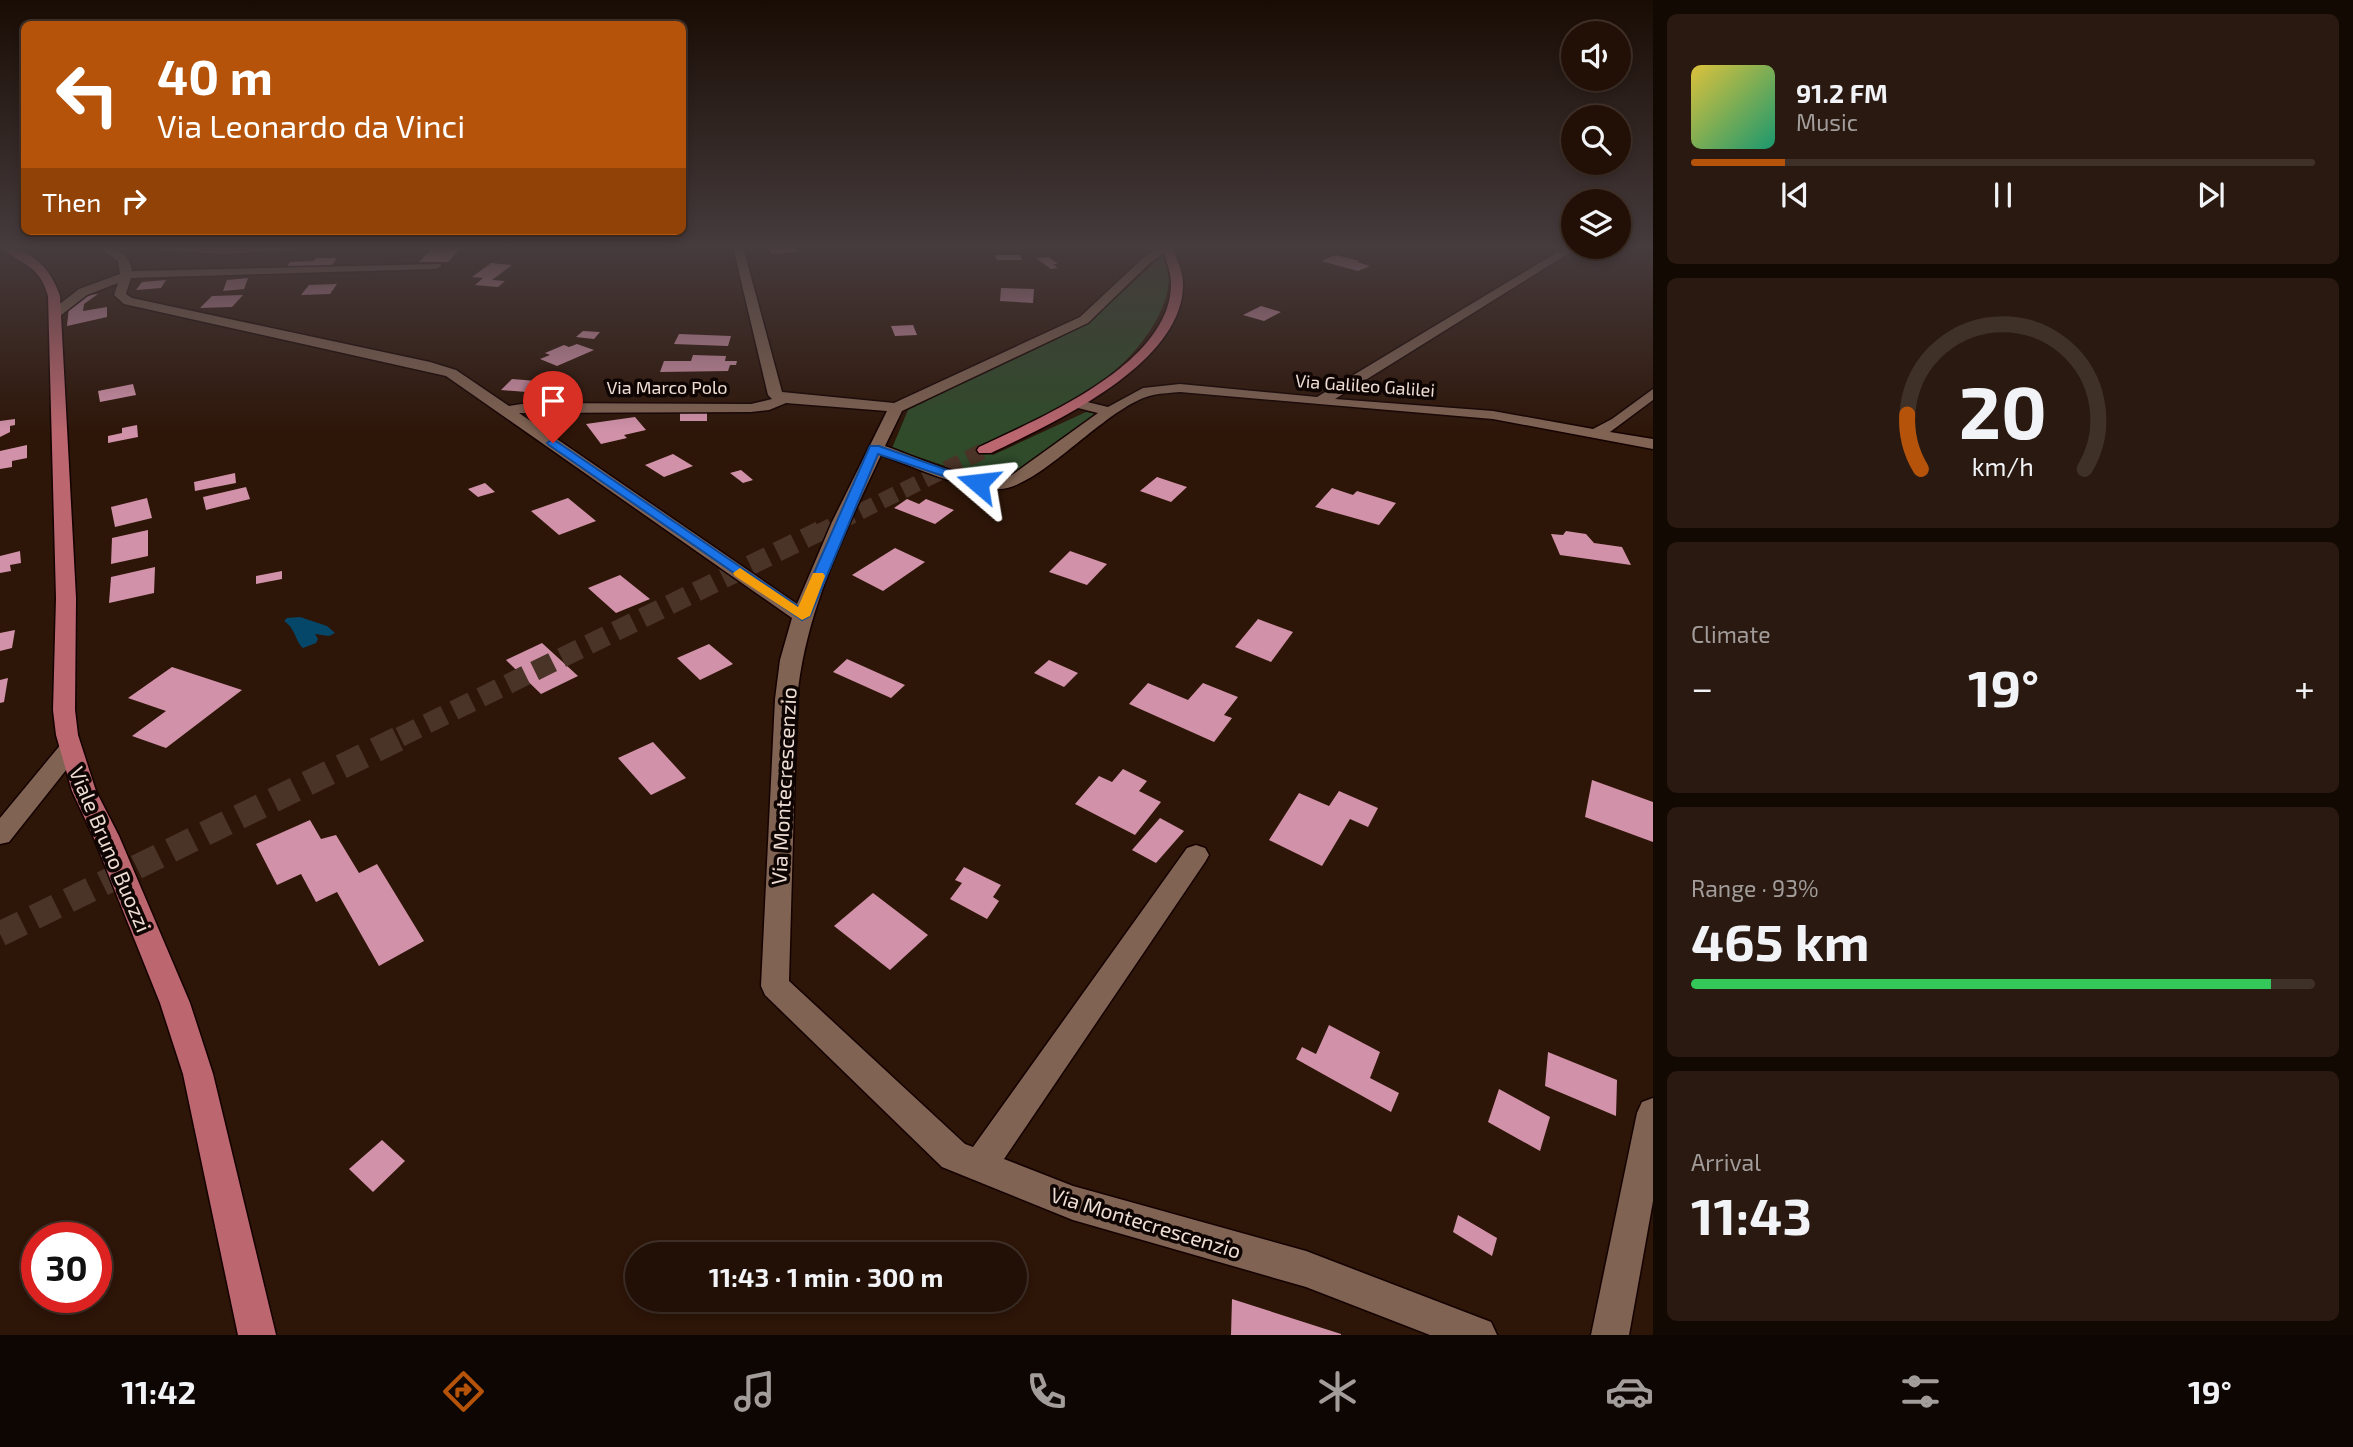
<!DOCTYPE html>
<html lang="en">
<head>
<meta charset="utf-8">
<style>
	:root { --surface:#221006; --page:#2a1910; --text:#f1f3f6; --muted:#a29d9b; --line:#3f3028; --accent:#b45309 }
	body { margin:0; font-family:"Exo 2",sans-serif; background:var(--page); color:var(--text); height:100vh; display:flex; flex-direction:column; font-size:26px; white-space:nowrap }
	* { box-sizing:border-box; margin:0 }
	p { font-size:23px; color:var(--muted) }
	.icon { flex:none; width:38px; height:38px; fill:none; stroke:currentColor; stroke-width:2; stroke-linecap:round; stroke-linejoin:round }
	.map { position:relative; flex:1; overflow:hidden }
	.side { display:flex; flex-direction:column; gap:14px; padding:14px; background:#130903; width:700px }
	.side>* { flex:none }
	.hud { position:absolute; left:21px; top:21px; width:665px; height:214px; border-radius:10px; box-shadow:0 4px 10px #0003,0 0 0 2px var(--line); background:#b45309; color:#fff; overflow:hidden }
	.controls { position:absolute; left:1561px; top:21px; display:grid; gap:14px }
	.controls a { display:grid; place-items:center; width:70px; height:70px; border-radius:50%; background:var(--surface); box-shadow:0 4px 10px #0003,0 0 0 2px var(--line); font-size:35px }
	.speed { position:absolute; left:21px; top:1222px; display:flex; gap:14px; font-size:35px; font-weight:700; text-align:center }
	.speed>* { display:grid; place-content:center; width:91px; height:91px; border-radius:50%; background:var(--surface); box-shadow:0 4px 10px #0003,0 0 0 2px var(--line); line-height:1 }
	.speed .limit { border:10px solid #d22; background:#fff; color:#111 }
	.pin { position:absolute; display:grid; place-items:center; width:60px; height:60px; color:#fff; margin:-72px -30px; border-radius:50% 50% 50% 0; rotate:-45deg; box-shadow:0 0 7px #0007 }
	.pin .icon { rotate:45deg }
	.me { position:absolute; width:77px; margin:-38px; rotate:287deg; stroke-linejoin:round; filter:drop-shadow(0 0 5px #0008) }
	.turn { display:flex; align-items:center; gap:24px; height:147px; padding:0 21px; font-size:32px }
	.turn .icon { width:91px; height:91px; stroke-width:2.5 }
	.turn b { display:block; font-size:49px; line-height:60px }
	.then { display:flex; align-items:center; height:66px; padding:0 21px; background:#0003; gap:14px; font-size:26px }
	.big { font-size:52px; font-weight:700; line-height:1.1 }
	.side .widget { flex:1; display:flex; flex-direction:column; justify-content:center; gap:10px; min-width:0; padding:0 24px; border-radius:10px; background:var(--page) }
	.side .dial { align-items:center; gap:0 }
	.dial svg { height:182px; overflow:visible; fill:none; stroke:var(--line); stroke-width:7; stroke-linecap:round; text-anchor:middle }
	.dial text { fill:var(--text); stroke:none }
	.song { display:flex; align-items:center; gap:21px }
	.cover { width:84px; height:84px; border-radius:10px; background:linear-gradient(135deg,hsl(50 70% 55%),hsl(160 70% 35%)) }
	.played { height:7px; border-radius:4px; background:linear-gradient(90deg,var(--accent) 15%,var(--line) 15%) }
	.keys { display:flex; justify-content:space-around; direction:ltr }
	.heat { display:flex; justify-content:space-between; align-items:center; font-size:38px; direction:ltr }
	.charge { height:10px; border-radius:5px; background:linear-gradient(90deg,#34c759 93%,var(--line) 0) }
	.trip { position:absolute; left:625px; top:1242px; width:402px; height:70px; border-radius:35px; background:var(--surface); box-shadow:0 4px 10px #0003,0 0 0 2px var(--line); font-weight:700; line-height:70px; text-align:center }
	.tab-bar { display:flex; height:112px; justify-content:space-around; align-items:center; background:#0e0602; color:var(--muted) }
	.tab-bar .icon { width:49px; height:49px }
	.tab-bar .selected { color:var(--accent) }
	.tab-bar b { font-size:32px; color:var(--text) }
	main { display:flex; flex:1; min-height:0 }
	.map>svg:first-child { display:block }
</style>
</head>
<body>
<main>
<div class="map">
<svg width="1653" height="1335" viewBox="0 0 1653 1335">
	<rect width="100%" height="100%" fill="#2d1508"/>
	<path fill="#2f4b2a" d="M1162 256C1174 277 1168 296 1158 317 1121 387 1045 416 977 448L993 455 1086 412 1097 414 1011 476 989 481 892 448 908 410 1092 320Z"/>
	<path fill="#054768" d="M300 617 327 626 335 633 329 636 315 634 318 639 316 643 303 648C295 641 296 629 284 621L287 618Z"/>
	<g fill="#d192a9">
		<path d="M768 247H795L797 252 771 254Z"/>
		<path d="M432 249H460L448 262H419Z"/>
		<path d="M994 255H1020L1022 260H997Z"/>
		<path d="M1336 255 1360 261 1357 262 1370 266 1358 271 1321 261Z"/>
		<path d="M1049 257 1058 264H1053L1058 268 1051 269 1036 258Z"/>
		<path d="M316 258H337L331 266 286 268 290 262 314 261Z"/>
		<path d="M491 263 512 265 492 280 505 281 498 287 475 285 483 278 472 277Z"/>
		<path d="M248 278 244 289 223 291 227 280Z"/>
		<path d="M166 280 161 288 136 290 142 282Z"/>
		<path d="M337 284 330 294 301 295 309 285Z"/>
		<path d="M1001 288 1034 289 1033 303 1000 301Z"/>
		<path d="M98 294 84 304 83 311 107 307V317L67 326 69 307 87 295Z"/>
		<path d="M243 295 232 307 200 308 212 296Z"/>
		<path d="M1261 306 1281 312 1264 321 1243 315Z"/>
		<path d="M913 325 917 335 895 336 891 326Z"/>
		<path d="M583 331 600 332 594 339 576 337Z"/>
		<path d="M679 334 731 336 728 346 674 344Z"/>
		<path d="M577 344 594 350 557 366 540 359 550 355 545 353 564 345 569 347Z"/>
		<path d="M693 355 726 356 725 361H737L736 365H730L728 371 660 372 664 361H691Z"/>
		<path d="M512 379 562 383 551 394 501 390Z"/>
		<path d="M133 384 136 395 100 402 98 391Z"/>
		<path d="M707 411V421H680V412Z"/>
		<path d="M635 417 646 430 624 435 627 438 601 444 586 424Z"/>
		<path d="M15 419V425L10 426V432L0 437V421Z"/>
		<path d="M137 425 138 437 108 443V436L122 433V428Z"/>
		<path d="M27 445V458L12 461V467L0 469V451Z"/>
		<path d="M673 454 693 466 664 477 645 465Z"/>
		<path d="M741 470 753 480 743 483 730 473Z"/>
		<path d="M235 473 236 483 195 491 194 482Z"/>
		<path d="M1157 477 1187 487 1171 502 1140 491Z"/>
		<path d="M485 483 495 492 478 497 468 489Z"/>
		<path d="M246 487 250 499 206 510 203 497Z"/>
		<path d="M1332 488 1353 495 1357 491 1396 503 1379 525 1315 507Z"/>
		<path d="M147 498 152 518 115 527 111 507Z"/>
		<path d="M568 498 596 521 559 535 531 511Z"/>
		<path d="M907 499 919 504 926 499 954 510 935 524 894 508Z"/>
		<path d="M148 530V556L111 564 112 538Z"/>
		<path d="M1566 531 1586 534 1594 543 1622 547 1631 565 1560 555 1551 534 1563 535Z"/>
		<path d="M895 548 925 562 883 591 852 575Z"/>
		<path d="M20 551 21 563 10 565 11 571 0 573V556Z"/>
		<path d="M1070 551 1107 564 1087 585 1049 572Z"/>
		<path d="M155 567 154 593 109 603 111 577Z"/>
		<path d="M282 571V579L256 584V576Z"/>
		<path d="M620 575 650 599 616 613 588 588Z"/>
		<path d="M1258 619 1293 632 1271 662 1235 647Z"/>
		<path d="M15 630 12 648 0 651V633Z"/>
		<path d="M542 643 578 676 541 694 506 660Z"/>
		<path d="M709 644 733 664 700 680 677 658Z"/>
		<path d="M847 659 905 685 891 698 833 672Z"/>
		<path d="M1049 660 1078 673 1064 687 1034 673Z"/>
		<path d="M172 667 242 690 166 748 132 736 166 711 128 698Z"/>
		<path d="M8 678 4 702 0 703V680Z"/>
		<path d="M1148 683 1188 700 1203 683 1238 697 1224 715 1232 718 1214 742 1129 704Z"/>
		<path d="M653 742 686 778 651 795 618 758Z"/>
		<path d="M1123 769 1147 781 1139 791 1161 802 1135 835 1075 804 1099 776 1112 782Z"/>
		<path d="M1592 780 1653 802V842L1585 817Z"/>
		<path d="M1339 791 1378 808 1368 827 1350 819 1322 866 1269 840 1299 793 1329 806Z"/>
		<path d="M1160 818 1184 831 1156 863 1132 850Z"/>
		<path d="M310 820 321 839 336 835 359 873 377 864 424 941 379 966 337 892 316 902 301 874 277 885 256 844Z"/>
		<path d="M964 867 1001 885 993 897 999 901 987 919 950 899 962 883 955 880Z"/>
		<path d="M873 893 928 935 890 970 834 926Z"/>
		<path d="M1329 1025 1380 1052 1370 1078 1399 1093 1391 1112 1296 1059 1302 1047 1316 1054Z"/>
		<path d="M1548 1052 1617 1080 1616 1116 1545 1086Z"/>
		<path d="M1499 1089 1550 1117 1540 1151 1488 1122Z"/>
		<path d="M382 1140 405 1161 373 1192 349 1169Z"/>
		<path d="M1458 1215 1497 1238 1492 1256 1453 1232Z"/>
		<path d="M1232 1299 1341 1334V1335H1231Z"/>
	</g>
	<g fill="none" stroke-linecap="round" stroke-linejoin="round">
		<path stroke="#4a3327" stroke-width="16" stroke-dasharray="16 8" stroke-linecap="butt" d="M817 533 985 450"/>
		<path stroke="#4a3327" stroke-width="20" stroke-dasharray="20 10" stroke-linecap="butt" d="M400 737 820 531"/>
		<path stroke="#4a3327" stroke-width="25" stroke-dasharray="25 13" stroke-linecap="butt" d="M0 934 404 736"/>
		<g stroke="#140200" stroke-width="3">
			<g id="minor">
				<path d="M97 247C113 247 130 252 132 271L440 264 442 266 436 269 131 278 126 294 132 298 430 362 456 370 509 406 528 403 751 404 772 399 768 395 733 247H743L782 392 894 403 1080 317 1142 259 1160 247H1172L1150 263 1088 323 902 411 885 446C920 458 977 487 1012 475L1098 413 1074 407 1072 404 1074 401 1079 400 1108 407 1143 388 1180 384 1317 397 1566 247H1579L1335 399 1493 411 1593 429 1612 419 1653 389V400L1610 432 1653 439V449L1493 419 1180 392C1171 393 1162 393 1153 395 1107 405 1041 488 999 489 959 489 918 468 881 455 844 534 805 612 797 699L789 981 965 1144 973 1147 1187 848 1196 845 1205 848 1209 855 1205 862 1004 1159 1073 1186 1306 1251 1491 1322 1497 1335H1430L1306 1287 1073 1220 942 1167 765 995 761 986 775 699 780 660 792 618 446 376 124 304 114 295 118 283 87 295 60 316H52V310L79 289 120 274 118 261ZM786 403 887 411 832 522 797 604 519 413 751 412 769 410Z"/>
				<path d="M70 741 78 743 81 749 78 755 9 842 0 844V818L62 743Z"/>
				<path d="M1653 1098V1201L1629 1335H1591L1637 1113 1642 1102Z"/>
			</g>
		</g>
		<g stroke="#140200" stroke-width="3">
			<g id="major">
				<path d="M0 247C30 247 51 268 60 296L76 598 75 710 78 735 96 791 119 836 190 1003 213 1074 276 1335H238L183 1074 160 1003 93 836 72 791 56 735 53 710 56 598 48 296C39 263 21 266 0 247Z"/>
				<path d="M160 247H296L291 250 222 254 165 250Z"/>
				<path d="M1163 247H1173C1176 258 1183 272 1183 283 1185 364 1051 424 991 453H979L977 450 979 447C1040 418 1171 364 1171 284 1171 272 1165 258 1163 247Z"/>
			</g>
		</g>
		<use href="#minor" fill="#806353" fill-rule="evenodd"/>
		<use href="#major" fill="#bc6770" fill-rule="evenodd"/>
	</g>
	<linearGradient id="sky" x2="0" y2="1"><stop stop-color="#190c04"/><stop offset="0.57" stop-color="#463b3d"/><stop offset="1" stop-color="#463b3d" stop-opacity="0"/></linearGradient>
	<rect width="1653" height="434" fill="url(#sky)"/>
	<path fill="#1a73e8" stroke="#114b97" stroke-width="2" d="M553 439 799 607 870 446H879L984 483 978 487 973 486 878 454 810 616 802 620 549 445 547 443Z"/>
	<path fill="#f59e0b" d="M740 568 798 607 813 573H823L825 576 810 616 802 620 735 576 733 573Z"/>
	<g text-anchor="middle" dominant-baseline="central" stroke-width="7" stroke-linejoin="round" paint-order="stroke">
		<g font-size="18" fill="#eeddd4" stroke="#0e0502">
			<text transform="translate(1365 385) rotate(4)">Via Galileo Galilei</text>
			<text x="667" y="387">Via Marco Polo</text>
		</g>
		<g font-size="21" fill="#eeddd4" stroke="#0e0502">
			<text transform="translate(783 786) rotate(-87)">Via Montecrescenzio</text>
			<text transform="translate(111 849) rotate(67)">Viale Bruno Buozzi</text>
			<text transform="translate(1146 1222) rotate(17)">Via Montecrescenzio</text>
		</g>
	</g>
</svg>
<div class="controls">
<a><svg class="icon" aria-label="sound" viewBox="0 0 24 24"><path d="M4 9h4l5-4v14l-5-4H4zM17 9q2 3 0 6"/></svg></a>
<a><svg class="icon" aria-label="search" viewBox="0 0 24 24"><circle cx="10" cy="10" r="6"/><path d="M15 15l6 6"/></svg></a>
<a><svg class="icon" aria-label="layers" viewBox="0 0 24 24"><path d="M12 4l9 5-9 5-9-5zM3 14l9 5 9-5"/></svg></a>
</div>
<div class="speed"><div class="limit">30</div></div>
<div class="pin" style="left:553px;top:443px;background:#d93025"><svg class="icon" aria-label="arrive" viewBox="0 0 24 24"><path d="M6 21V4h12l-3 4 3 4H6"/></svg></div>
<svg class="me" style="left:978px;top:483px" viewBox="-20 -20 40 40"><path d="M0-17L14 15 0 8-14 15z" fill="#1a73e8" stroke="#fff" stroke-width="4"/></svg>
<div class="trip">11:43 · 1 min · 300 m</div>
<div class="hud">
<div class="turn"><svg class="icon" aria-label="left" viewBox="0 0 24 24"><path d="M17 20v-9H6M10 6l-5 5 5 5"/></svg><div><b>40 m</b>Via Leonardo da Vinci</div></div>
<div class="then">Then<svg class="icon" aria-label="right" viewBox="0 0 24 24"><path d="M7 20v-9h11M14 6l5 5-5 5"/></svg></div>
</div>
</div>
<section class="side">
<div class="widget">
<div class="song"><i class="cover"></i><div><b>91.2 FM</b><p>Music</p></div></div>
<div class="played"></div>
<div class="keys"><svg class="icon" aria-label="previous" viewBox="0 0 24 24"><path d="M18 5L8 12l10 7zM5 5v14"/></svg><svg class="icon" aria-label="pause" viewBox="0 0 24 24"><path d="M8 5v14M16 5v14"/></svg><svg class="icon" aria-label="next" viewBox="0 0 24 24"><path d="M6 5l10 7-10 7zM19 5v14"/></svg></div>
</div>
<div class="widget dial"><svg viewBox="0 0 100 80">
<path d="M14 69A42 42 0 1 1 86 69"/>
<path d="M14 69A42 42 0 0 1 8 45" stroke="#b45309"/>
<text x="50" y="56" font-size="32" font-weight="700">20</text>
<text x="50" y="72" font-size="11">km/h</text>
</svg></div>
<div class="widget"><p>Climate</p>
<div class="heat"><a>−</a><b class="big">19°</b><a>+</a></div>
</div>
<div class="widget"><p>Range · 93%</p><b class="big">465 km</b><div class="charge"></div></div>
<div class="widget"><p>Arrival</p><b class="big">11:43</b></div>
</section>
</main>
<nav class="tab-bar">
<b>11:42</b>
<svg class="icon selected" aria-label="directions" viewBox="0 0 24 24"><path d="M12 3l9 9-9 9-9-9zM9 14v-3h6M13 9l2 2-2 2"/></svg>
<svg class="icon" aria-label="music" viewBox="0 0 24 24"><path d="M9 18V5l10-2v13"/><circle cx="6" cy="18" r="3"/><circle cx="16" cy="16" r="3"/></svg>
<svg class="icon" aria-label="phone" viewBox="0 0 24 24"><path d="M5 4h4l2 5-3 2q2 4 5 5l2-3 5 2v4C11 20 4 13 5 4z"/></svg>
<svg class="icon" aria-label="climate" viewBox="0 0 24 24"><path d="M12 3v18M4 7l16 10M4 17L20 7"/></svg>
<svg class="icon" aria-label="car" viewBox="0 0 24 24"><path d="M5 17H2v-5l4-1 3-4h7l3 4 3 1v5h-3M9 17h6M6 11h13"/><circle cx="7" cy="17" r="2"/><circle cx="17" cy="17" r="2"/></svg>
<svg class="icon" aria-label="filters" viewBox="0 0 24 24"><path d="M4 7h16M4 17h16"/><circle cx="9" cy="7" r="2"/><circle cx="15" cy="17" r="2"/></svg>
<b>19°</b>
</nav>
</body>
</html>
